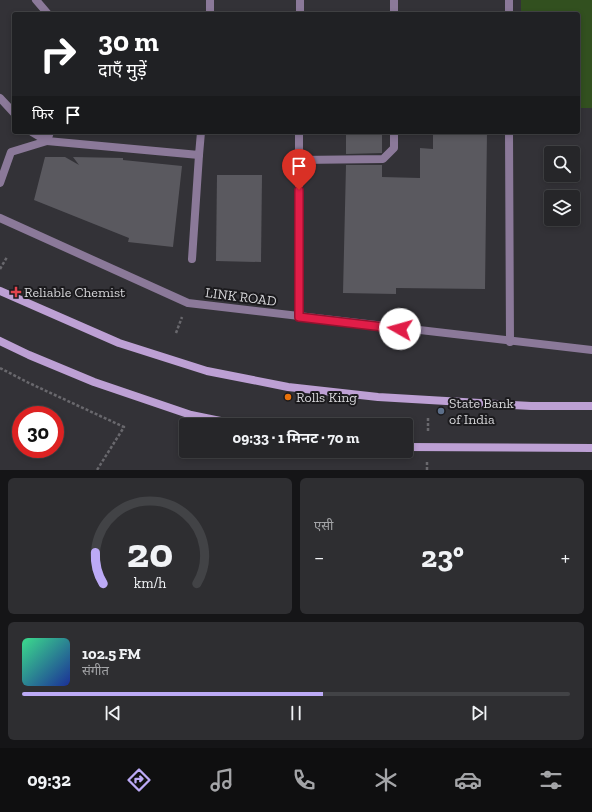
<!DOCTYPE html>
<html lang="hi">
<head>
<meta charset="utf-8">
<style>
	:root { --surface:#262629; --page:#2e2e31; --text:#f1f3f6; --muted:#a4a5a8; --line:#424346; --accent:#bcaaf6 }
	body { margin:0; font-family:"Zilla Slab","Noto Sans Devanagari",serif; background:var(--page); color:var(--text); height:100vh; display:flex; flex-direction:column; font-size:15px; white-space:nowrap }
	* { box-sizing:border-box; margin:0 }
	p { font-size:13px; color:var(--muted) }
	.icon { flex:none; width:22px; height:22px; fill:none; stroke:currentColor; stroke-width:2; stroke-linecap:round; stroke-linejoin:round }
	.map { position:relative; height:470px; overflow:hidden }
	.sheet { display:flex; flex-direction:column; gap:8px; padding:8px; background:#151517; flex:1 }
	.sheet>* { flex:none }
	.hud { position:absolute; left:12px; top:12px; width:568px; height:122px; border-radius:4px; box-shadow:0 2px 6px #0003,0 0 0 1px var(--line); background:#202124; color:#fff; overflow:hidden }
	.tools { position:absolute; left:544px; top:146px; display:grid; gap:8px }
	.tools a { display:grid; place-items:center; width:36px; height:36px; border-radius:4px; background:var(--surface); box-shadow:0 2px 6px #0003,0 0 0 1px var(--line); font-size:20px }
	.speed { position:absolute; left:12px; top:406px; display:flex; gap:8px; font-size:20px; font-weight:700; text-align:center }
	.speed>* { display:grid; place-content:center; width:52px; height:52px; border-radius:50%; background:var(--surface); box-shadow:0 2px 6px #0003,0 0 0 1px var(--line); line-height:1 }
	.speed .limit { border:6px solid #d22; background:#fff; color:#111 }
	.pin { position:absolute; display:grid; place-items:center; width:34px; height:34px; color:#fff; margin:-41px -17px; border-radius:50% 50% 50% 0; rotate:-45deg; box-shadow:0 0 4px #0007 }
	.pin .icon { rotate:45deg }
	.me { position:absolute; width:44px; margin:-22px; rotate:277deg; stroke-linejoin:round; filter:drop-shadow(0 0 3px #0008) }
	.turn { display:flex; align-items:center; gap:14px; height:84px; padding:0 20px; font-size:18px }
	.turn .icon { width:52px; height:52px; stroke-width:2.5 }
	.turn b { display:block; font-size:28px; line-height:34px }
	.then { display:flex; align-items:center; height:38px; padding:0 20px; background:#0003; gap:8px; font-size:15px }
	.big { font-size:30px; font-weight:700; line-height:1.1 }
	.sheet .tile { flex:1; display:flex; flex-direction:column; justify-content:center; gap:6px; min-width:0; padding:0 14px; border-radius:6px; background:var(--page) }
	.sheet .dial { align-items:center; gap:0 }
	.dial svg { height:104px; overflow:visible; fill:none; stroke:var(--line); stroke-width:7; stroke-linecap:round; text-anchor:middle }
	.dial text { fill:var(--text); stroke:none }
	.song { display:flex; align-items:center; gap:12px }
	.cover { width:48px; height:48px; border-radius:6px; background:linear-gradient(135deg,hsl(150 70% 55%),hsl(230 70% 35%)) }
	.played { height:4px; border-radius:2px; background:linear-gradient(90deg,var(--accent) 55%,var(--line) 55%) }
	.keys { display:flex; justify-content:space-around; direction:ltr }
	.heat { display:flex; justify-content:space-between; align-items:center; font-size:22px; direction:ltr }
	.sheet .tiles { flex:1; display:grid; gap:8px; grid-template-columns:1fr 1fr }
	.tile:last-child { grid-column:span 2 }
	.trip { position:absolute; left:179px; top:418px; width:234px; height:40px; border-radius:4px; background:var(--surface); box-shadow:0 2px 6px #0003,0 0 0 1px var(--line); font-weight:700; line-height:40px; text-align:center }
	.tab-bar { display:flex; height:64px; justify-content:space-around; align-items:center; background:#0f0f10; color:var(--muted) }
	.tab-bar .icon { width:28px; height:28px }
	.tab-bar .current { color:var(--accent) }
	.tab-bar b { font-size:18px; color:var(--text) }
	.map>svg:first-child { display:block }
</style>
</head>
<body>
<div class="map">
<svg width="592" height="470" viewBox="0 0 592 470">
	<rect width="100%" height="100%" fill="#333237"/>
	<path fill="#32501f" d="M521 0H592V108H578V14H521Z"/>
	<g fill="#5a595f">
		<path d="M346 132H382V153L346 154Z"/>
		<path d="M433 132H487L485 289 396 288V294L343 293 346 165H382V177L420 178V148L433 149Z"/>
		<path d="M45 157H65L79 165 73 157 123 158V160L182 166 173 247 128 242 129 238 34 200Z"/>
		<path d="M217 175H262L261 262 216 261Z"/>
	</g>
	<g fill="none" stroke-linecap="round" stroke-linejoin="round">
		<g stroke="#69686d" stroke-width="2.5" stroke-dasharray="3 2" stroke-linecap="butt">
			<path d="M0 269 7 257"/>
			<path d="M176 333 182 317"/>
			<path d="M0 368 29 383 124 427 97 470"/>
			<path d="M428 431V416"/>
			<path d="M427 470V462"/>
		</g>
		<g stroke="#8b7999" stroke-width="8">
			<path d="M36 0 48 14"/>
			<path d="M210 0V14"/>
			<path d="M394 0V14"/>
			<path d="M509 0V14"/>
			<path d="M300 14V0"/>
			<path d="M0 98 14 113"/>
			<path d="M32 132 47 141 199 155 201 132"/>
			<path d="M509 132 510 342"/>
			<path d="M299 160 383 159 394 148V132"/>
			<path d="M0 183 11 152 47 141 50 132"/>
			<path d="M0 218 188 303 592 350"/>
			<path d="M192 259 199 155"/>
			<path d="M299 317V132"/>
		</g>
		<g stroke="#bda0d4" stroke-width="8">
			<path d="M0 291 119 343 207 371 288 387 378 397 531 406H592"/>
			<path d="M0 341 29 355 94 382 191 415 240 425"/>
			<path d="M406 447 592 448"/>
		</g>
	</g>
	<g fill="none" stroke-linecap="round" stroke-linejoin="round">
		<g stroke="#92132f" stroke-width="10">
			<path id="route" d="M299 190V317L400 329"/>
		</g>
		<use href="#route" stroke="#e11d48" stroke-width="7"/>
	</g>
	<path fill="#e0444e" stroke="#1b1a1d" stroke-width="1.5" d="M14 286h4v4h4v4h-4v4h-4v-4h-4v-4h4z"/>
	<circle fill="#e8710a" stroke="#1b1a1d" stroke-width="1.5" cx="288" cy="397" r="4"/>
	<circle fill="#5c6f8a" stroke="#1b1a1d" stroke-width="1.5" cx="441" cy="411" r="4"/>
	<g text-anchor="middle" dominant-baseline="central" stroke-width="4" stroke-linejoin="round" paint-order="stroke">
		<g font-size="14" fill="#d5d5d8" stroke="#1b1a1d" text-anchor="start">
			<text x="24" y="292">Reliable Chemist</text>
			<text x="296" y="397">Rolls King</text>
			<text x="449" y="403">State Bank<tspan x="449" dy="16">of India</tspan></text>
		</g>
		<g font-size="14" fill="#d5d5d8" stroke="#1b1a1d">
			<text transform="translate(241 297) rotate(7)">LINK ROAD</text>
		</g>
	</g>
</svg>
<div class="tools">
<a><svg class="icon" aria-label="search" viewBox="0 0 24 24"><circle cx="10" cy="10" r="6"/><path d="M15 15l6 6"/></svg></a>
<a><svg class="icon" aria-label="layers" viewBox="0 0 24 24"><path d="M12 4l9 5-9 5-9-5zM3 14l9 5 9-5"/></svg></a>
</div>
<div class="speed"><div class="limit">30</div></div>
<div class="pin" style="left:299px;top:190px;background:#d93025"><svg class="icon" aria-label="arrive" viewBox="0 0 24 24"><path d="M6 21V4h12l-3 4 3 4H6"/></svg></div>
<svg class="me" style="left:400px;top:329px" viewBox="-20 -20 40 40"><circle r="19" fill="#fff"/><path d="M0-13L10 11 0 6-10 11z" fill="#e11d48"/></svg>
<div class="trip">09:33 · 1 मिनट · 70 m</div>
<div class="hud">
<div class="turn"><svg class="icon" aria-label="right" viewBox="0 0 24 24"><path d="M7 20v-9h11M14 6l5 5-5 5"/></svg><div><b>30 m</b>दाएँ मुड़ें</div></div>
<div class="then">फिर<svg class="icon" aria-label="arrive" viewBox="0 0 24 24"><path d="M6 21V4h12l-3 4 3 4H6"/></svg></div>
</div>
</div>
<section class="sheet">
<div class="tiles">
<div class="tile dial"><svg viewBox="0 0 100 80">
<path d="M14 69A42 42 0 1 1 86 69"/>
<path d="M14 69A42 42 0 0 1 8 45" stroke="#bcaaf6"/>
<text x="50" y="56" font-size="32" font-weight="700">20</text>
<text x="50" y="72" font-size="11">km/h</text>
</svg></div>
<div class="tile"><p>एसी</p>
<div class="heat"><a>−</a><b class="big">23°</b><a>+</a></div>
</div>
<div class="tile">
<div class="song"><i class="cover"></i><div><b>102.5 FM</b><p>संगीत</p></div></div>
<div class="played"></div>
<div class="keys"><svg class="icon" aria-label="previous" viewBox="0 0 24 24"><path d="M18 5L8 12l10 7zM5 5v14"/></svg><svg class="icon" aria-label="pause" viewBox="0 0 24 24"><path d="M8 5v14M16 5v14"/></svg><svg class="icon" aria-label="next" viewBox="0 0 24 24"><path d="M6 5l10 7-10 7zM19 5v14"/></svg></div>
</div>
</div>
</section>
<nav class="tab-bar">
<b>09:32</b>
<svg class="icon current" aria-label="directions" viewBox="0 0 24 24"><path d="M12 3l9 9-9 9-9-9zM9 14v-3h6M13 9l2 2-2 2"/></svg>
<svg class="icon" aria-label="music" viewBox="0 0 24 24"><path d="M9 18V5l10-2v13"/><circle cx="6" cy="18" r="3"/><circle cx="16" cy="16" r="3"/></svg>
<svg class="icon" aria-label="phone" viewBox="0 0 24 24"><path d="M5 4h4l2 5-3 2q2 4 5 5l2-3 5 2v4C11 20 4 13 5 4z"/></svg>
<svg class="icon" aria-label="climate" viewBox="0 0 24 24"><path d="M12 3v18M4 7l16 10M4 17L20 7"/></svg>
<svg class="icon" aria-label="car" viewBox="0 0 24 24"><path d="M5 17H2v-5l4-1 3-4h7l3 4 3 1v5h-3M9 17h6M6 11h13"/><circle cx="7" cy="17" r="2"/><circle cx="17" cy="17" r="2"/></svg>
<svg class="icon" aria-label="filters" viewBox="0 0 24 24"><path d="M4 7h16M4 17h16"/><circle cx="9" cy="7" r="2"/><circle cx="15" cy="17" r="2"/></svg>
</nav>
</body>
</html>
